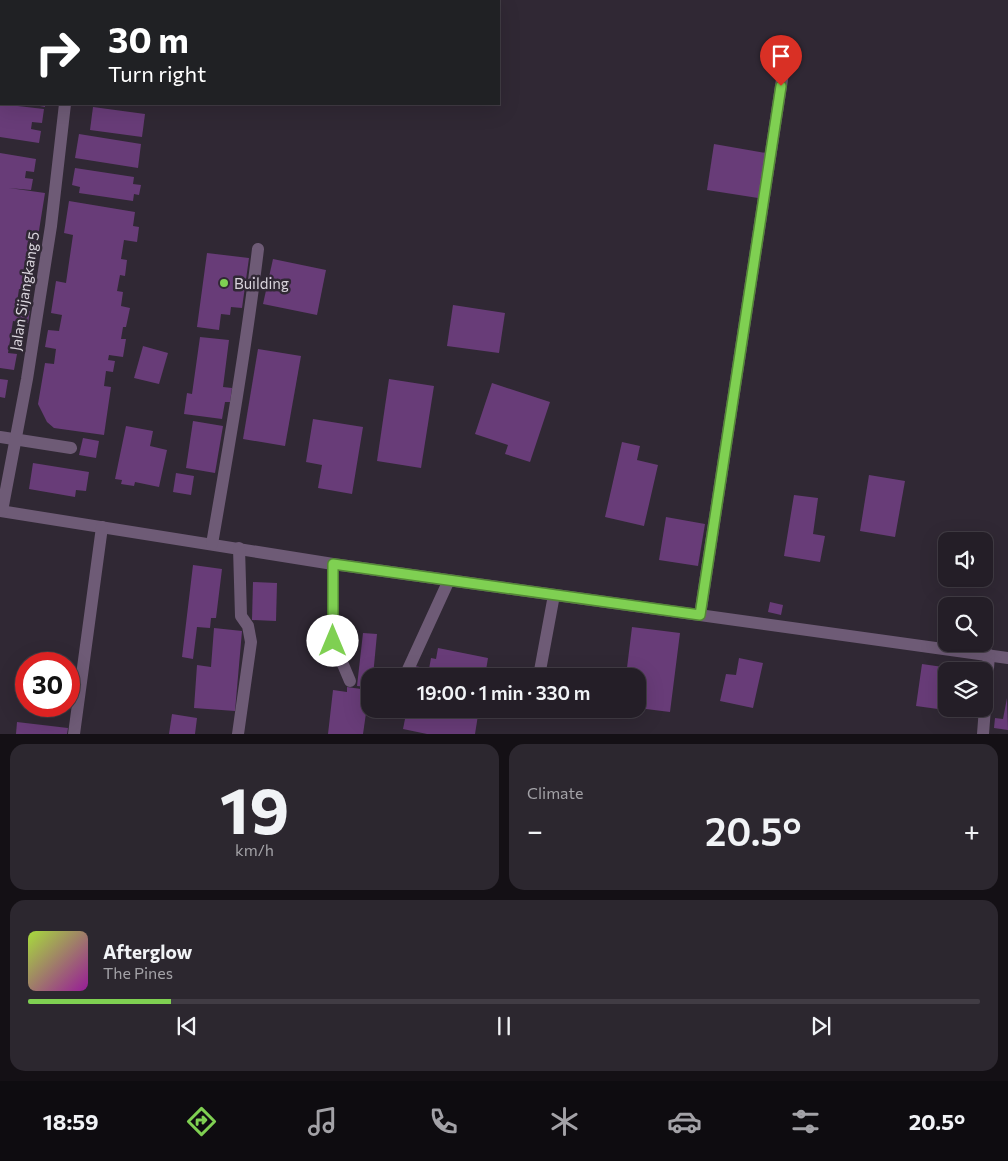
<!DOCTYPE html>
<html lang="en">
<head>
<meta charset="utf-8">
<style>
	:root { --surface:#241e27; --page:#2c272f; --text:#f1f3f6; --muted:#a3a2a7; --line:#413c44; --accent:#7fd052 }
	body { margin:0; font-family:Commissioner,sans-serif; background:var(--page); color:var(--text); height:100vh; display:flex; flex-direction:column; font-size:19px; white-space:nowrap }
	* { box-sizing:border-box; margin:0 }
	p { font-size:16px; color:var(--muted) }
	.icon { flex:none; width:28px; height:28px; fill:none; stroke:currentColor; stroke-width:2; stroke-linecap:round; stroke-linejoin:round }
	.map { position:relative; height:734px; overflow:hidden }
	.side { display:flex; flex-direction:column; gap:10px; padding:10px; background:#141015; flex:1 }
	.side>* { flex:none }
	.top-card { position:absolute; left:0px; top:0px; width:500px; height:105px; box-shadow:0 5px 20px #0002,0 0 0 1px var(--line); background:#202124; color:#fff; overflow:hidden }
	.tools { position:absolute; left:938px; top:532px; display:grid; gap:10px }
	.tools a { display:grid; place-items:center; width:55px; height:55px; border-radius:10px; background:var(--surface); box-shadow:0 5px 20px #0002,0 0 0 1px var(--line); font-size:25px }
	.speed { position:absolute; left:15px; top:652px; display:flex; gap:10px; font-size:25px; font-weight:700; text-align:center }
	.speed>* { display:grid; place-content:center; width:65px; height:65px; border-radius:50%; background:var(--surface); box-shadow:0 5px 20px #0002,0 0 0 1px var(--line); line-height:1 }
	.speed .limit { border:8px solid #d22; background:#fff; color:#111 }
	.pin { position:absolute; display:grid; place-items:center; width:42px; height:42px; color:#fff; margin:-51px -21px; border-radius:50% 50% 50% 0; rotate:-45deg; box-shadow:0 0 5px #0007 }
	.pin .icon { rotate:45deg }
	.me { position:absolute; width:55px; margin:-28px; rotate:0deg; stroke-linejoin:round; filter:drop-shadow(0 0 4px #0008) }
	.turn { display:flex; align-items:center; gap:18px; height:105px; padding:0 25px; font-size:22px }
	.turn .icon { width:65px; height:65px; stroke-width:2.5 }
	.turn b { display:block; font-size:35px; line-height:42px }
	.big { font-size:38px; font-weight:600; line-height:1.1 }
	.side .tile { flex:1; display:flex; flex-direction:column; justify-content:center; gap:8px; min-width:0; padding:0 18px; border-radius:15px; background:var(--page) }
	.side .dial { align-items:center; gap:0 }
	.dial b { font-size:65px; line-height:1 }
	.song { display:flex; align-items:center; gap:15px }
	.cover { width:60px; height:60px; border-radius:8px; background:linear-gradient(135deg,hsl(80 70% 55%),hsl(300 70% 35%)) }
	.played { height:5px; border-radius:2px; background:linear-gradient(90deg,var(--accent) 15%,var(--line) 15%) }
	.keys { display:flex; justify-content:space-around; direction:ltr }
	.heat { display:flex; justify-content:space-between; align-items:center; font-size:28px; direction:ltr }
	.side .tiles { flex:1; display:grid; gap:10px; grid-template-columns:1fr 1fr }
	.tile:last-child { grid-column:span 2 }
	.trip { position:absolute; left:361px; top:668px; width:285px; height:50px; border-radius:15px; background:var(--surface); box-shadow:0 5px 20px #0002,0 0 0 1px var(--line); font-weight:600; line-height:50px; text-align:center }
	.dock { display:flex; height:80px; justify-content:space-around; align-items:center; background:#0e0c10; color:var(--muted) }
	.dock .icon { width:35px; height:35px }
	.dock .active { color:var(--accent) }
	.dock b { font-size:22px; color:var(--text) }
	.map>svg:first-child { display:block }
</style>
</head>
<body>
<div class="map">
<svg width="1008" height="734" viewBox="0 0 1008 734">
	<rect width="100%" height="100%" fill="#302834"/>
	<g fill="#683c78">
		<path d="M0 104 44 109 42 123 32 122 31 129 41 131 39 143 0 137Z"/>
		<path d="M29 104H45V107Z"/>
		<path d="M93 107 145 114 142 137 90 130Z"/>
		<path d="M79 134 141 144 138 168 75 158Z"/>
		<path d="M714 144 766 153 758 198 707 190Z"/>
		<path d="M0 153 36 159 34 172 26 171 25 178 33 179 31 190 9 188 45 193 37 243 33 242 31 254H35L30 291 19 289 16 309 30 311 28 323 13 321 8 353 17 354 14 370 0 368Z"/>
		<path d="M75 168 134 177 133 184 141 185 139 195 134 194 133 201 79 193 80 187 72 185Z"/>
		<path d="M69 201 135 212 133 226 139 227 137 242 124 240 121 259 127 260 125 276 120 275 117 291 123 292 121 306 130 308 126 327H123L121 339H126L123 357 109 355 108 360 115 361 113 372 106 371 104 386 111 387 104 435 54 428 47 422 38 404 45 363 54 364 56 349 45 347 48 330 59 331 62 315 51 313 56 281 66 283 73 235 64 233Z"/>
		<path d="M207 253 249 258 242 308 231 307 230 315 221 314 219 330 197 327Z"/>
		<path d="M273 259 326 270 317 315 263 304Z"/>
		<path d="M453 305 505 313 499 353 447 346Z"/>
		<path d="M200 337 229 340 223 387 232 388 230 402H225L222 419 184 414 187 393 192 394Z"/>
		<path d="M143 346 168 353 159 384 134 378Z"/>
		<path d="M258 349 301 356 285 446 243 439Z"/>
		<path d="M0 379 8 380 5 398 0 397Z"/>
		<path d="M389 379 434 386 421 468 377 461Z"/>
		<path d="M492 383 550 402 530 462 505 454 508 445 475 434Z"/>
		<path d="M313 419 363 427 352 494 318 488 322 465 306 462Z"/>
		<path d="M193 421 223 426 215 473 186 468Z"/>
		<path d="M126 426 153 431 150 446 167 450 159 487 135 482 134 486 121 484 122 480 115 479Z"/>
		<path d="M83 438 99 441 96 458 79 455Z"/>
		<path d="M622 442 640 446 637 460 658 465 644 526 605 517Z"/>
		<path d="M33 463 89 472 86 491 76 490 75 497 29 489Z"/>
		<path d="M176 473 194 476 191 495 173 492Z"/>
		<path d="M869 475 905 481 895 537 860 531Z"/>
		<path d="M794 495 818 498 813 534 825 536 820 562 784 556Z"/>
		<path d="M666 517 705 524 698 566 659 560Z"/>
		<path d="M193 565 222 569 216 618H211L210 628 197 627 193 659 182 657Z"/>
		<path d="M253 582 277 583 276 621 252 620Z"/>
		<path d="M770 602 783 605 781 615 768 612Z"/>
		<path d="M632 627 680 633 670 712 638 708V676H626Z"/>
		<path d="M214 628 242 631 235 711 194 708 197 665 211 667Z"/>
		<path d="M363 633 377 634 373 676H370V687L357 686Z"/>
		<path d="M438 648 488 658 485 676H413L415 666 429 669 431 658 436 659Z"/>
		<path d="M739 658 763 663 753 708 720 701 726 674 736 675Z"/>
		<path d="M922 664 964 670 946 671V709H968L967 713 916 706Z"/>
		<path d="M347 687 368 690 367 697H370V707L367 706 363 734H328L333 690 347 692Z"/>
		<path d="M1007 698 1008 730 994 728 995 718 1003 719Z"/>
		<path d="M407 709H479L475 734H427L403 729Z"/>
		<path d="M172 714 197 718 195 734H169Z"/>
		<path d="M17 722 68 728 67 734H16Z"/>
	</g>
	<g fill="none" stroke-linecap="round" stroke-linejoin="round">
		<g stroke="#6e5b76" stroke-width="12">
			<path d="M76 1V0"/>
			<path d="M0 437 71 448"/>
			<path d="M0 511 333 564 1008 658"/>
			<path d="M2 511 27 379 51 226 65 104"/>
			<path d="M212 544C229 446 246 348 258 249"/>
			<path d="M333 564V641L350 681"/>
			<path d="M700 615 787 47"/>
			<path d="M405 676 449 580"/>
			<path d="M539 676 554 595"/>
			<path d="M74 734 102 527"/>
			<path d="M238 734 251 642 248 626 241 616 239 548"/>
			<path d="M983 734 989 655"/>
		</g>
	</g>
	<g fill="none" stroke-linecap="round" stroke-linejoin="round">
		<g stroke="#538735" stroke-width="12">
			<path id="route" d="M333 641V564L700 615 781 86"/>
		</g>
		<use href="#route" stroke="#7fd052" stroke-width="9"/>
	</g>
	<circle fill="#7fd052" stroke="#302834" stroke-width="2" cx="224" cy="283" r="5"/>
	<g text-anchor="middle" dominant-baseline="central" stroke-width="5" stroke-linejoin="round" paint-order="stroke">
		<g font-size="15" fill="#dad5dd" stroke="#302834" text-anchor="start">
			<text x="234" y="283">Building</text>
		</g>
		<g font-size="15" fill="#dad5dd" stroke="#302834">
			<text transform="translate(24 291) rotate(-81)">Jalan Sijangkang 5</text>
		</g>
	</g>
</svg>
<div class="tools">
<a><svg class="icon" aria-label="sound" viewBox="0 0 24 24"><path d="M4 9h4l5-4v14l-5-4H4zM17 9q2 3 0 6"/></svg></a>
<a><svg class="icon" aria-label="search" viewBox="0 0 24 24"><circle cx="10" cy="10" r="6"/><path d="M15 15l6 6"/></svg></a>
<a><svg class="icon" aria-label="layers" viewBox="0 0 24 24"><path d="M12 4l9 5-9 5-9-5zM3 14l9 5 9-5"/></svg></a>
</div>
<div class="speed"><div class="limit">30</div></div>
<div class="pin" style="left:781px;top:86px;background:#d93025"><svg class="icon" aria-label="arrive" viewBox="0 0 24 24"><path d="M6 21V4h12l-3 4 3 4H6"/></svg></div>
<svg class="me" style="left:333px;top:641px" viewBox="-20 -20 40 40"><circle r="19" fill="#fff"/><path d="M0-13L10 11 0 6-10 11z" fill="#7fd052"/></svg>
<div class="trip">19:00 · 1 min · 330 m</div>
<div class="top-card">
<div class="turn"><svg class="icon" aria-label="right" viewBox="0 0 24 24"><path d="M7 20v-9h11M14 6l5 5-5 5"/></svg><div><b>30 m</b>Turn right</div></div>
</div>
</div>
<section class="side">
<div class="tiles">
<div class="tile dial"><b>19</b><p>km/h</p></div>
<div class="tile"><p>Climate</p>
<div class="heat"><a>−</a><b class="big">20.5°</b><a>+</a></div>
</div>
<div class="tile">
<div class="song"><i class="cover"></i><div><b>Afterglow</b><p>The Pines</p></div></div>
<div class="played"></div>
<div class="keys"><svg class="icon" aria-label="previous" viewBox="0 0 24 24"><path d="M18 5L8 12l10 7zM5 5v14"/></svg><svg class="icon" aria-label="pause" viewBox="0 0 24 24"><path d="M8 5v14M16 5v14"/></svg><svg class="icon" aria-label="next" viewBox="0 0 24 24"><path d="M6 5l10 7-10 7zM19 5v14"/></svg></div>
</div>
</div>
</section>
<nav class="dock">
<b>18:59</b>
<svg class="icon active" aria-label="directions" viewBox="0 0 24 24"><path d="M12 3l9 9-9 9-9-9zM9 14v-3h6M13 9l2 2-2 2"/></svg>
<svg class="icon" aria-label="music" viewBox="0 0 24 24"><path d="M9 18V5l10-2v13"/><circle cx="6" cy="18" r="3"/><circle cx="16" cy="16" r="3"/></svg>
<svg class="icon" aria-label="phone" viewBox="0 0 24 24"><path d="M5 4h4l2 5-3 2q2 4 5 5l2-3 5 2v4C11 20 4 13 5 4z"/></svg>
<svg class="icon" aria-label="climate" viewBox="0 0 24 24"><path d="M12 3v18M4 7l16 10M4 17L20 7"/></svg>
<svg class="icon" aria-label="car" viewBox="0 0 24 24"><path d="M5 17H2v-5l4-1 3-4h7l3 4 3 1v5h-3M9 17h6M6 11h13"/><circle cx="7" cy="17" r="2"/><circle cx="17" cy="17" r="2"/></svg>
<svg class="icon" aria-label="filters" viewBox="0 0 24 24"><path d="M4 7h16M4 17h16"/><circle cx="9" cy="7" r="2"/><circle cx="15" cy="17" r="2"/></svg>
<b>20.5°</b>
</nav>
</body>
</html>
